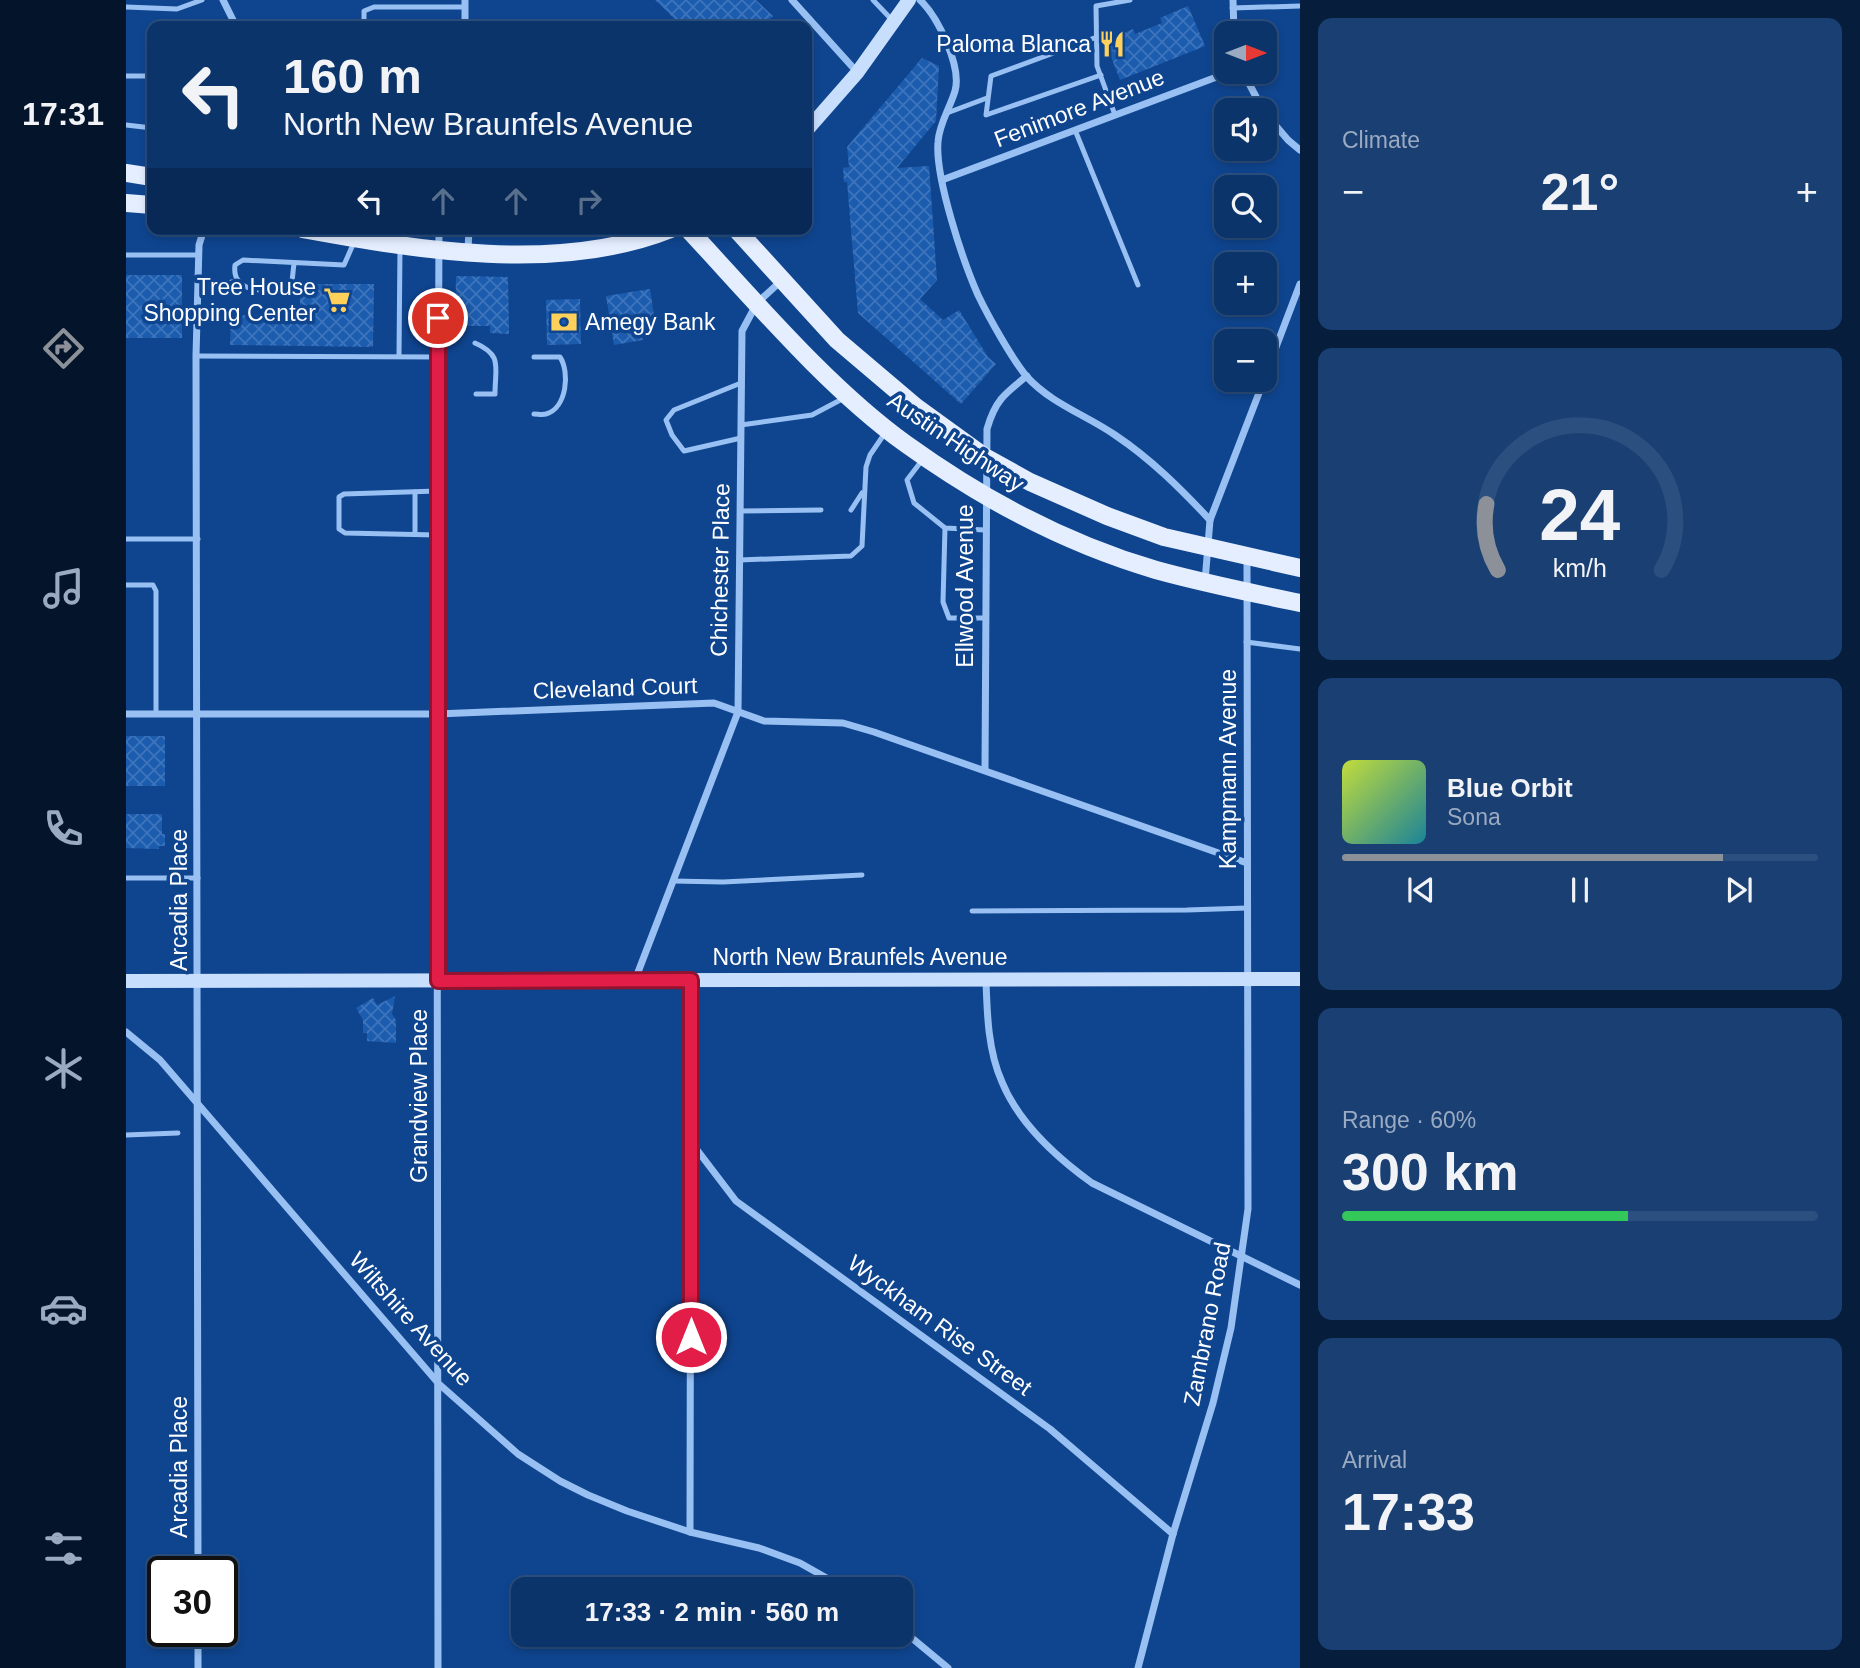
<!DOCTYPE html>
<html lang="en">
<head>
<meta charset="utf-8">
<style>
	:root { --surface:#0b346b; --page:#193f73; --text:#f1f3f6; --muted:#9aaac1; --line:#2b4f7e; --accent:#8c9099 }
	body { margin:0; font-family:Helvetica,sans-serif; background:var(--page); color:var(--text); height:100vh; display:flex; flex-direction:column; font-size:26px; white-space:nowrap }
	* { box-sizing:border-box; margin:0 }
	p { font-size:23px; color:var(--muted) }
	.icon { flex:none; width:38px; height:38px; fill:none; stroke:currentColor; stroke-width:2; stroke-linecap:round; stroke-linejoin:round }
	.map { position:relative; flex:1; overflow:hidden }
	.side { display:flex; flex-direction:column; gap:18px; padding:18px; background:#061d3b; width:560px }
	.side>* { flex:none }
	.top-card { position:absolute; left:21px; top:21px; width:665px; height:214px; border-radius:14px; box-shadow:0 4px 10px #0003,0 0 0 2px var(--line); background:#0b346b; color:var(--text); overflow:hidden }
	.needle { width:46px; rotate:90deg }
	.tools { position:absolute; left:1088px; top:21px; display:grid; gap:14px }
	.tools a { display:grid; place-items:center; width:63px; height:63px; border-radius:14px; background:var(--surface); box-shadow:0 4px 10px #0003,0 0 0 2px var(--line); font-size:35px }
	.speed { position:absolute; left:21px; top:1556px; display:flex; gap:14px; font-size:35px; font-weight:700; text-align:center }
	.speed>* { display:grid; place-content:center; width:91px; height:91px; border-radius:50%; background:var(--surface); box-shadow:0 4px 10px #0003,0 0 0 2px var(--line); line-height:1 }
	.speed .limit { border:4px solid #111; border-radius:10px; background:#fff; color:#111 }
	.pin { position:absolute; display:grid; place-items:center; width:60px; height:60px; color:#fff; margin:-30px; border:4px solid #fff; border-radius:50%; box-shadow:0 2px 7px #0007 }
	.me { position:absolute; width:77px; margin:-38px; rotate:0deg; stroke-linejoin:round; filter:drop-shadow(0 0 5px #0008) }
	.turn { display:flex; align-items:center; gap:24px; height:147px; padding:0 21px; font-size:32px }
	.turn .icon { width:91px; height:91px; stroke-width:2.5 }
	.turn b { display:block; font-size:49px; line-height:60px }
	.lanes { display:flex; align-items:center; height:66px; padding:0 21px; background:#0003; justify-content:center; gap:35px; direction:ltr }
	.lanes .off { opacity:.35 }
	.big { font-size:52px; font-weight:700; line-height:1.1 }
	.side .widget { flex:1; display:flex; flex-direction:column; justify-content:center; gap:10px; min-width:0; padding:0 24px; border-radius:14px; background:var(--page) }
	.side .dial { align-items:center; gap:0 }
	.dial svg { height:182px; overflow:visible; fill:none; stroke:var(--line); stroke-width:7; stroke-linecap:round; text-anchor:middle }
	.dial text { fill:var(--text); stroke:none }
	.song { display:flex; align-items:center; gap:21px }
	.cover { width:84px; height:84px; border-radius:10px; background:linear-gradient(135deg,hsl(70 70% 55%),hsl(190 70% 35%)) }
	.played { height:7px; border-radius:4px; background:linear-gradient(90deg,var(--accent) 80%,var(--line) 80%) }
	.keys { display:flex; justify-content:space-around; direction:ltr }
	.heat { display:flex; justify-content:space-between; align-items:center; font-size:38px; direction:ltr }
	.charge { height:10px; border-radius:5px; background:linear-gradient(90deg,#34c759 60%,var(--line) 0) }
	.trip { position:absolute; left:385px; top:1577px; width:402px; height:70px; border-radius:14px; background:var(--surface); box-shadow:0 4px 10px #0003,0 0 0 2px var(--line); font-weight:700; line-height:70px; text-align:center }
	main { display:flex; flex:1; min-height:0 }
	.menu { display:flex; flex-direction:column; width:126px; justify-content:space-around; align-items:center; background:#04152b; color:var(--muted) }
	.menu .icon { width:49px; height:49px }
	.menu .on { color:var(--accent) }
	.menu b { font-size:32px; color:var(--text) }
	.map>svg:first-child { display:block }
</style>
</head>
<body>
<main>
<nav class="menu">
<b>17:31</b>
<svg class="icon on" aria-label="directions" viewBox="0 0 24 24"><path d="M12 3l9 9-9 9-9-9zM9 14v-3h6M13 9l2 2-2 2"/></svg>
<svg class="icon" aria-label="music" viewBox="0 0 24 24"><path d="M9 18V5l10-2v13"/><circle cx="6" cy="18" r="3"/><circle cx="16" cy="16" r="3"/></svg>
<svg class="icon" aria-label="phone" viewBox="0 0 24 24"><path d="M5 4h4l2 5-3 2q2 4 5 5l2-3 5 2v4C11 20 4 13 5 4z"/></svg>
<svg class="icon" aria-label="climate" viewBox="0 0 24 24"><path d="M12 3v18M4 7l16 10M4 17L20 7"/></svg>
<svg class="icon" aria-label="car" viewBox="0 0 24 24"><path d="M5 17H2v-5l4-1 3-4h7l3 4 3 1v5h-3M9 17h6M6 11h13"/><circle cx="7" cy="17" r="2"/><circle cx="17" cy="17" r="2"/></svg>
<svg class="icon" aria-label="filters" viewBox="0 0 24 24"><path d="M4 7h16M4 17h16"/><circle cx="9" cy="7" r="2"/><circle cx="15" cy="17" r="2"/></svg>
</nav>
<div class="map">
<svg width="1174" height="1668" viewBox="0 0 1174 1668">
	<defs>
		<pattern id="building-cross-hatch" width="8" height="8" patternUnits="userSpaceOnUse" patternTransform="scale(1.75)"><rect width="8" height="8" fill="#1c5caf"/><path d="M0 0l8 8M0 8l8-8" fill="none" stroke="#3e74bb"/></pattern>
	</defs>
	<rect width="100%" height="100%" fill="#0f458f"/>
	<g fill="url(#building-cross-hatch)">
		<path d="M529 0H630L647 16 637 26H556Z"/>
		<path d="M1062 6 1079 46 994 80 979 41 1007 29 1009 34 1036 23 1034 18Z"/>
		<path d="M796 58 813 66 810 121 771 168 803 166 811 280 794 299 817 320 833 310 862 357 870 364 835 404 732 313 721 182H718L717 168 723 167 721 147Z"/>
		<rect x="0" y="275" width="56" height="63"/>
		<path d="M330 276 382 277 383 334 364 333V326H329Z"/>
		<path d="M174 284H248L247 347 104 345 105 315 174 316Z"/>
		<path d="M524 289 529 322 515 325 517 340 488 345 480 296Z"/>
		<path d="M454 299 455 344 421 345 420 300Z"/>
		<rect x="0" y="736" width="39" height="50"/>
		<path d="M0 814H36V834H39V846H33V849L0 848Z"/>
		<path d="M269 996 266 1014 270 1020V1043L241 1041V1033H237V1020L230 1008 247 998 251 1005Z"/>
	</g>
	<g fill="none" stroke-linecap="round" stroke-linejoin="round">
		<g stroke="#98c0f3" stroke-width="5">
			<path d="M747 0 767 21"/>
			<path d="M0 7 51 9 76 0"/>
			<path d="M1106 8 1174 6"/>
			<path d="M238 26V11L248 7H339"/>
			<path d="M971 37 865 76 860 115 975 75"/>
			<path d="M0 76H26"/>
			<path d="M821 113 861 98"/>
			<path d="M989 115 971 66 970 6 1004 0"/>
			<path d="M0 125 26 128"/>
			<path d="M949 130 1012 285"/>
			<path d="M0 255H72"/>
			<path d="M168 263 165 291C144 290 105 296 109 265L117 260 218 265 229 240"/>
			<path d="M72 289 111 281"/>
			<path d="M349 343C377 355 369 367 369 394H350"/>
			<path d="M70 356 312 357"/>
			<path d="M273 356 274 247"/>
			<path d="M408 357H434C444 372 441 408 420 414 416 415 412 414 408 414"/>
			<path d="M615 425 686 415 720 397"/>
			<path d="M615 438 558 451 546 435 540 420 548 410 615 383"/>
			<path d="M797 459 781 480 788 503 819 528 859 530"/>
			<path d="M311 491 218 494 213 497V529L219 533 311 535"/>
			<path d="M289 492V534"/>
			<path d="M725 510 736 493"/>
			<path d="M614 511 695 510"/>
			<path d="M819 528 817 602 823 618H859"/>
			<path d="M0 539H72"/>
			<path d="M613 560 725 556 736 546 740 467 744 455 759 433"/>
			<path d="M0 585H27L30 591V714"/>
			<path d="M1120 642 1174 649"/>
			<path d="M0 878H72"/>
			<path d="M547 881 597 882 736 875"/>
			<path d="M846 911 1061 910 1121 908"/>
			<path d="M0 1135 52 1133"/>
		</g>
		<g stroke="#98c0f3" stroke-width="7">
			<path d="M97 0 110 26"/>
			<path d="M339 0V26"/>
			<path d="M666 0 731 72"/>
			<path d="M794 0C812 17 836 67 829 91 824 108 813 124 812 142 809 178 837 261 852 295 862 316 886 359 901 377 926 404 960 415 989 435 1025 459 1055 489 1084 520"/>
			<path d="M1107 0 1108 33"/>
			<path d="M1117 72 1137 110"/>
			<path d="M1139 113 1162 140 1174 150"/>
			<path d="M816 180 1104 72"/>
			<path d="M342 250 343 229"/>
			<path d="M1139 376 1174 284"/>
			<path d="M1079 582 1084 520 1138 380"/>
			<path d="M0 714H311L588 703 638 721 717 723 748 732 1121 863"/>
			<path d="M859 770 861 429C869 401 878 394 901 376"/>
			<path d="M509 980 612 712 616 331 631 303 655 281"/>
			<path d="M860 980C861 1013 862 1051 876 1082 893 1124 930 1157 966 1183L1174 1285"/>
			<path d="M0 1032 34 1060 313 1384 392 1454 434 1481 462 1495 501 1511 564 1532 633 1548 674 1563 720 1589"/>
			<path d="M565 1142 610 1201 924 1429 1047 1534"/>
			<path d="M564 1532 565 980"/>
			<path d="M72 1572 70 356 73 245 78 229"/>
			<path d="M775 1629 822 1668"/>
			<path d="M72 1631V1668"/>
			<path d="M312 1668 311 714 313 229"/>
			<path d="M1012 1668 1047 1534 1087 1403 1105 1328 1122 1209 1121 558"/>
		</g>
		<g stroke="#c7defd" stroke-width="14">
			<path d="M681 130 731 73 783 0"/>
			<path d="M0 981 1174 979"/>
		</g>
		<g stroke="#e4eeff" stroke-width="18">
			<path d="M0 173 26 177"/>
			<path d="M0 203 26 205"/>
			<path d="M176 229C291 250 433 274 545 229"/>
			<path d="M562 229C628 300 702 388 780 444 855 498 941 544 1030 570 1077 583 1126 593 1174 603"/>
			<path d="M610 229 711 340 790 407 859 457 904 482 981 516 1038 537 1174 568"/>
		</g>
	</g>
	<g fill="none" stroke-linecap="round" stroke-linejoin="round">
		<g stroke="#92132f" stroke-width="18">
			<path id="route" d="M312 318V981L565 980V1337"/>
		</g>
		<use href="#route" stroke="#e11d48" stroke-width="12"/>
	</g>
	<defs>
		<g id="restaurant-bare" transform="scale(2.1)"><path d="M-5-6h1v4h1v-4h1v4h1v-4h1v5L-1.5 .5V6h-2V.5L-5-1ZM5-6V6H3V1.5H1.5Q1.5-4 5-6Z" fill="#ffd15a" stroke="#0f458f" stroke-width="2.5" paint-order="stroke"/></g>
		<g id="supermarket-bare" transform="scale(2.1)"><path d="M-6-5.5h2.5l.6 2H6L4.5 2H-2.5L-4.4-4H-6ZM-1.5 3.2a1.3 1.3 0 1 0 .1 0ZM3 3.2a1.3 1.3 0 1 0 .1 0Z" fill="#ffd15a" stroke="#0f458f" stroke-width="2.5" paint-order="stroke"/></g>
		<g id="bank-bare" transform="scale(2.1)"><path d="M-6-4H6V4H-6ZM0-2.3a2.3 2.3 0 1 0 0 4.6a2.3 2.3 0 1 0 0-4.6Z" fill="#ffd15a" stroke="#0f458f" stroke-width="2.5" paint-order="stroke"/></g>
	</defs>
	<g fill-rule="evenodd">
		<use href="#restaurant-bare" x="986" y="44"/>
		<use href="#supermarket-bare" x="211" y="300"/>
		<use href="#bank-bare" x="438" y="322"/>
	</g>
	<g text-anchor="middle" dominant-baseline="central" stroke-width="7" stroke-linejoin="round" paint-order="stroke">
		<g font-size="23" fill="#fff" stroke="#0f458f" text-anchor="end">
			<text x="965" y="44">Paloma Blanca</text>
			<text x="190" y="287">Tree House<tspan x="190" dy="26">Shopping Center</tspan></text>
			<text x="459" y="322" text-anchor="start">Amegy Bank</text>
		</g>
		<g font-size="23" fill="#fff" stroke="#0f458f">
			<text transform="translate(953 108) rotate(-21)">Fenimore Avenue</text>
			<text transform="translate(830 442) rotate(34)">Austin Highway</text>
			<text transform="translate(594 570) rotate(-89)">Chichester Place</text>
			<text transform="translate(839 586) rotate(-90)">Ellwood Avenue</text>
			<text transform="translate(489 688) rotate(-2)">Cleveland Court</text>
			<text transform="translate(1102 769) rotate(-90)">Kampmann Avenue</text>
			<text transform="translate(53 900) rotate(-90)">Arcadia Place</text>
			<text x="734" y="957">North New Braunfels Avenue</text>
			<text transform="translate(293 1096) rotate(-90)">Grandview Place</text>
			<text transform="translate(285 1319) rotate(48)">Wiltshire Avenue</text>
			<text transform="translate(1081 1324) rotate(-79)">Zambrano Road</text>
			<text transform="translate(814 1325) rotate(36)">Wyckham Rise Street</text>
			<text transform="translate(53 1467) rotate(-90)">Arcadia Place</text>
		</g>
	</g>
</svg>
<div class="tools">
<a><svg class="needle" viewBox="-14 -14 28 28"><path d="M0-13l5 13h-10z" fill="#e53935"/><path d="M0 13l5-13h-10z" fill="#9aaac1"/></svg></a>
<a><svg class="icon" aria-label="sound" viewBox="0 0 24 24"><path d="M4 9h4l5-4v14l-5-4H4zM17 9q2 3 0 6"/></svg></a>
<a><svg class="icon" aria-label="search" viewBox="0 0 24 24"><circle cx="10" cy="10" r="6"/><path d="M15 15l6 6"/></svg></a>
<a>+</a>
<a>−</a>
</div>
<div class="speed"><div class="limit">30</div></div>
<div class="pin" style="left:312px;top:318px;background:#d93025"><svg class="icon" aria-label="arrive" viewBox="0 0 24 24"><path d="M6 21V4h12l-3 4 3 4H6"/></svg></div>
<svg class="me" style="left:565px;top:1337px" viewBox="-20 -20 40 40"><circle r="17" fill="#e11d48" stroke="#fff" stroke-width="3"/><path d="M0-11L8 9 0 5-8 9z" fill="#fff"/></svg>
<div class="trip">17:33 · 2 min · 560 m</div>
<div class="top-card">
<div class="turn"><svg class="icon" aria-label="left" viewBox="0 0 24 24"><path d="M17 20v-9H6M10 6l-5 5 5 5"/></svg><div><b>160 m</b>North New Braunfels Avenue</div></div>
<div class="lanes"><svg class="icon" aria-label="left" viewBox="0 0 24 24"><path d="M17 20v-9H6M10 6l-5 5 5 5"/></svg><svg class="icon off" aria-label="ahead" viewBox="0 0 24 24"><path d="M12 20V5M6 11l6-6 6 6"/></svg><svg class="icon off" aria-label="ahead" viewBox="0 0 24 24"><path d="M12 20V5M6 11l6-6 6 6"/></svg><svg class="icon off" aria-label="right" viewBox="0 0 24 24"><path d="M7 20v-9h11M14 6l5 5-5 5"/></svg></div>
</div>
</div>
<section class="side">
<div class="widget"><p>Climate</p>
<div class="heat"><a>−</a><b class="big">21°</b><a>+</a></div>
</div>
<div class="widget dial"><svg viewBox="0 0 100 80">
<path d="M14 69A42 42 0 1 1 86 69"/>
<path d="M14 69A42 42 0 0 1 9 40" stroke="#8c9099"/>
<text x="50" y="56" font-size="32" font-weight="700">24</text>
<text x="50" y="72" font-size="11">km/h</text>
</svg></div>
<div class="widget">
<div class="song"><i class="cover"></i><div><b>Blue Orbit</b><p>Sona</p></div></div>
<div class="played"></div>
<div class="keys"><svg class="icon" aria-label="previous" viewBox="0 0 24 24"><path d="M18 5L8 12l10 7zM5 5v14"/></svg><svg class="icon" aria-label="pause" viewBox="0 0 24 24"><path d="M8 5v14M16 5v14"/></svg><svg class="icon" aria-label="next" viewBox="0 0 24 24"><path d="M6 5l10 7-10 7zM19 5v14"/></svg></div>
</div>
<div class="widget"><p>Range · 60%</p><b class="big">300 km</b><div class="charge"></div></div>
<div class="widget"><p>Arrival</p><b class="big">17:33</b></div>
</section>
</main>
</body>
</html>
